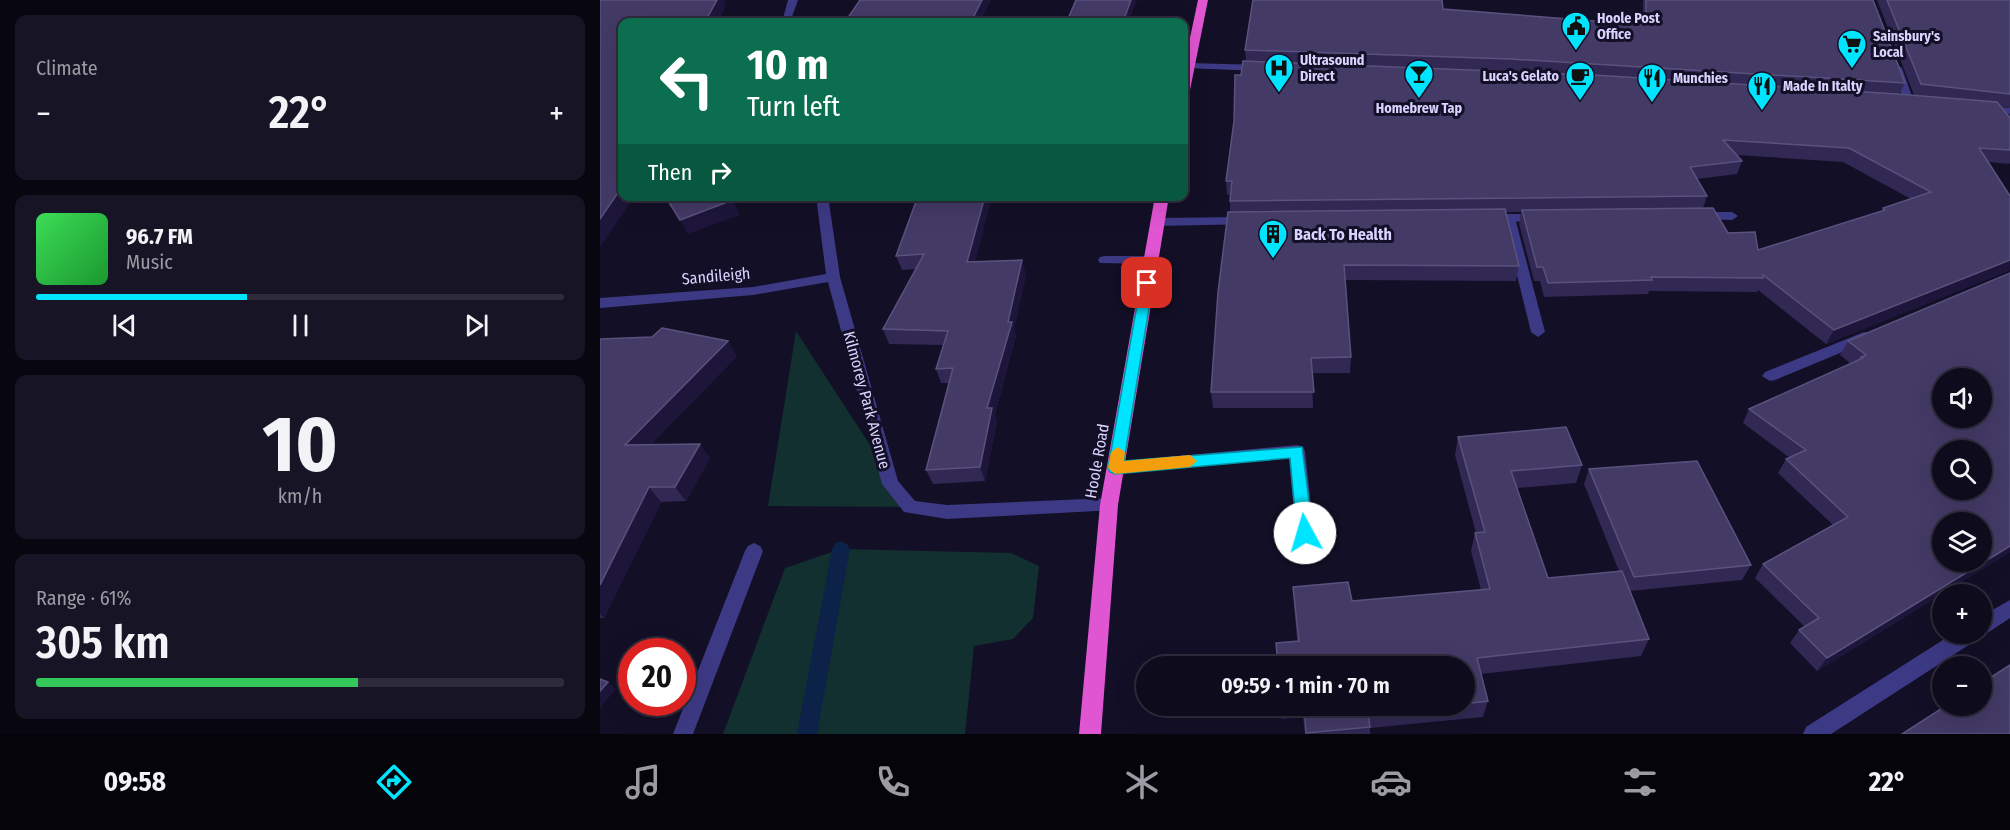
<!DOCTYPE html>
<html lang="en">
<head>
<meta charset="utf-8">
<style>
	:root { --surface:#0e0b1c; --page:#171425; --text:#f1f3f6; --muted:#9b9ba3; --line:#2e2b3b; --accent:#00e5ff }
	body { margin:0; font-family:"Fira Sans Condensed",sans-serif; background:var(--page); color:var(--text); height:100vh; display:flex; flex-direction:column; font-size:22px; white-space:nowrap }
	* { box-sizing:border-box; margin:0 }
	p { font-size:20px; color:var(--muted) }
	.icon { flex:none; width:33px; height:33px; fill:none; stroke:currentColor; stroke-width:2; stroke-linecap:round; stroke-linejoin:round }
	.map { position:relative; flex:1; overflow:hidden }
	.panel { display:flex; flex-direction:column; gap:15px; padding:15px; background:#08060f; width:600px }
	.panel>* { flex:none }
	.hud { position:absolute; left:18px; top:18px; width:570px; height:183px; border-radius:12px; box-shadow:0 6px 24px #0002,0 0 0 2px var(--line); background:#0b6e4f; color:#fff; overflow:hidden }
	.fabs { position:absolute; left:1332px; top:368px; display:grid; gap:12px }
	.fabs a { display:grid; place-items:center; width:60px; height:60px; border-radius:50%; background:var(--surface); box-shadow:0 6px 24px #0002,0 0 0 2px var(--line); font-size:30px }
	.speed { position:absolute; left:18px; top:638px; display:flex; gap:12px; font-size:30px; font-weight:700; text-align:center }
	.speed>* { display:grid; place-content:center; width:78px; height:78px; border-radius:50%; background:var(--surface); box-shadow:0 6px 24px #0002,0 0 0 2px var(--line); line-height:1 }
	.speed .limit { border:9px solid #d22; background:#fff; color:#111 }
	.pin { position:absolute; display:grid; place-items:center; width:51px; height:51px; color:#fff; margin:-26px; border-radius:12px; box-shadow:0 3px 9px #0006 }
	.me { position:absolute; width:66px; margin:-33px; rotate:354deg; stroke-linejoin:round; filter:drop-shadow(0 0 4px #0008) }
	.turn { display:flex; align-items:center; gap:21px; height:126px; padding:0 30px; font-size:27px }
	.turn .icon { width:78px; height:78px; stroke-width:2.5 }
	.turn b { display:block; font-size:42px; line-height:51px }
	.then { display:flex; align-items:center; height:57px; padding:0 30px; background:#0003; gap:12px; font-size:22px }
	.big { font-size:45px; font-weight:600; line-height:1.1 }
	.panel .tile { flex:1; display:flex; flex-direction:column; justify-content:center; gap:9px; min-width:0; padding:0 21px; border-radius:12px; background:var(--page) }
	.panel .dial { align-items:center; gap:0 }
	.dial b { font-size:78px; line-height:1 }
	.song { display:flex; align-items:center; gap:18px }
	.cover { width:72px; height:72px; border-radius:9px; background:linear-gradient(135deg,hsl(130 70% 55%),hsl(130 70% 35%)) }
	.played { height:6px; border-radius:3px; background:linear-gradient(90deg,var(--accent) 40%,var(--line) 40%) }
	.keys { display:flex; justify-content:space-around; direction:ltr }
	.heat { display:flex; justify-content:space-between; align-items:center; font-size:33px; direction:ltr }
	.charge { height:9px; border-radius:4px; background:linear-gradient(90deg,#34c759 61%,var(--line) 0) }
	.trip { position:absolute; left:536px; top:656px; width:339px; height:60px; border-radius:30px; background:var(--surface); box-shadow:0 6px 24px #0002,0 0 0 2px var(--line); font-weight:600; line-height:60px; text-align:center }
	.menu { display:flex; height:96px; justify-content:space-around; align-items:center; background:#06040b; color:var(--muted) }
	.menu .icon { width:42px; height:42px }
	.menu .current { color:var(--accent) }
	.menu b { font-size:27px; color:var(--text) }
	main { display:flex; flex:1; min-height:0 }
	.map>svg:first-child { display:block }
</style>
</head>
<body>
<main>
<section class="panel">
<div class="tile"><p>Climate</p>
<div class="heat"><a>−</a><b class="big">22°</b><a>+</a></div>
</div>
<div class="tile">
<div class="song"><i class="cover"></i><div><b>96.7 FM</b><p>Music</p></div></div>
<div class="played"></div>
<div class="keys"><svg class="icon" aria-label="previous" viewBox="0 0 24 24"><path d="M18 5L8 12l10 7zM5 5v14"/></svg><svg class="icon" aria-label="pause" viewBox="0 0 24 24"><path d="M8 5v14M16 5v14"/></svg><svg class="icon" aria-label="next" viewBox="0 0 24 24"><path d="M6 5l10 7-10 7zM19 5v14"/></svg></div>
</div>
<div class="tile dial"><b>10</b><p>km/h</p></div>
<div class="tile"><p>Range · 61%</p><b class="big">305 km</b><div class="charge"></div></div>
</section>
<div class="map">
<svg width="1410" height="734" viewBox="0 0 1410 734">
	<rect width="100%" height="100%" fill="#130f26"/>
	<g fill="#12302f">
		<path d="M196 331 310 507 168 506Z"/>
		<path d="M241 549 411 553 439 566 433 618 413 639 374 646 365 734H123L185 568Z"/>
	</g>
	<g fill="none" stroke-linecap="round" stroke-linejoin="round">
		<path fill="#0c2248" fill-rule="evenodd" d="M241 541 247 544 250 549 217 734H197L232 549 235 544Z"/>
		<g fill="#3d3a85" fill-rule="evenodd">
			<path d="M909 214 915 218 945 332 938 337 931 332 903 218Z"/>
			<path d="M505 256H551L558 260 551 264 500 263 498 260 500 257Z"/>
			<path d="M697 445 703 447 705 451 714 533 711 538 705 540 699 538 696 533 689 458 515 474 509 473 507 468 509 463 515 462Z"/>
		</g>
		<g fill="#3d3a85" fill-rule="evenodd">
			<path d="M188 0H198L190 22H182Z"/>
			<path d="M589 63 661 65 666 68 661 71 585 68 584 66Z"/>
			<path d="M1297 65 1302 68 1314 102 1313 104 1304 102 1292 68Z"/>
			<path d="M1385 106 1410 108V114L1381 111V107Z"/>
			<path d="M216 196H228L240 277 298 481 315 501 347 505 509 498 515 500 518 505 515 510 347 519 304 512 282 484 228 282 153 295 0 308V298L153 287 226 274Z"/>
			<path d="M1097 212H1132L1138 216 1132 220 1093 219V213Z"/>
			<path d="M887 214H941L947 218 941 222 883 221V215Z"/>
			<path d="M647 217 651 218V224L557 226 551 222 557 218Z"/>
			<path d="M1264 332 1269 333 1271 337 1269 341 1175 380 1170 381 1162 376 1165 372Z"/>
			<path d="M154 543 160 546 163 551 93 734H73L145 551 148 546Z"/>
			<path d="M1410 600V618L1389 632 1380 634 1378 639 1231 734H1203L1206 727 1354 633H1382V616Z"/>
		</g>
		<g fill="#e055d1" fill-rule="evenodd">
			<path d="M598 0H608L590 90 584 94V66Z"/>
			<path d="M555 196H569L518 505 501 734H479L500 505Z"/>
		</g>
	</g>
	<g fill="#312854" fill-rule="evenodd">
		<path d="M1043 0H1273L1305 83 1299 94 1314 95 1277 0H1410V108L1401 107 1408 116 1410 113V163L1409 164 1389 162 1410 196V270L1226 344 1158 290 1157 292 1049 291 1048 294 944 297 940 281H934L919 224 921 212H906L919 266 916 281 745 280 751 357 750 373H712L713 408H613L611 392 630 212V195H627L626 181 641 75 646 61 645 50 843 9 1043 25ZM1137 155 1243 162 1311 199 1283 208 1282 211 1158 250 1128 233 1103 208 1107 196 1097 179 1137 174 1142 161Z"/>
		<path d="M318 196 375 262 426 274 414 329 416 336 395 414 397 422 385 481 333 484 326 470 349 383H341L336 369 344 345 289 344 283 329 316 269 302 270 296 256Z"/>
		<path d="M1410 273V552L1217 671 1190 643 1199 630 1205 627 1155 578 1163 564 1233 525 1178 473 1186 459 1190 458 1143 423 1149 409 1251 364 1240 355 1248 341Z"/>
		<path d="M0 339 137 356 51 444 110 458 86 501 61 502 4 618H0Z"/>
		<path d="M858 437 982 465 976 483 917 488 948 578 1019 571 984 484 989 469 1151 565 1142 580 1030 591 1049 639 1041 656 881 674 888 701 883 717 770 728V734H705L703 717 682 719 681 705H864V666H678L676 643 697 641 694 604 693 587 752 601 881 590 871 551 875 533H876L855 455Z"/>
	</g>
	<g fill="#1d163a">
		<path d="M117 0H124L126 6 118 22H105Z"/>
		<path d="M382 0H391L380 22 372 20Z"/>
		<path d="M531 0H537L529 22H523Z"/>
		<path d="M22 187V196H35L0 247V219Z"/>
		<path d="M385 196H392L372 276 367 262Z"/>
		<path d="M133 200 140 215 88 234 80 220Z"/>
		<path d="M422 260 426 274 414 329 416 336 395 414 397 422 385 481 380 467 387 408Z"/>
		<path d="M1410 260V270L1226 344 1234 330Z"/>
		<path d="M128 341 137 356 36 459 25 445Z"/>
		<path d="M100 444 110 458 86 501 75 487Z"/>
		<path d="M49 487 61 502 4 618 0 614V585Z"/>
		<path d="M1410 546V552L1217 671 1227 658Z"/>
		<path d="M8 682 16 689 0 708V691Z"/>
	</g>
	<g fill="#433a66" stroke="#5a527e" stroke-width="1.5" fill-rule="evenodd">
		<path d="M1 0H117L105 22H22V187L0 219V2Z"/>
		<path d="M260 0H382L372 20 467 21 476 0H531L523 22H245Z"/>
		<path d="M653 0H842L843 9 1046 25V0H1273L1305 83 910 59 645 50Z"/>
		<path d="M1287 0H1410V94L1321 84Z"/>
		<path d="M643 61 993 75 1297 94 1397 102 1410 118V150L1379 148 1410 196V260L1234 330 1163 275V278L1051 277 1052 280 948 283 943 267H937L922 210 1113 208 1128 233 1155 232 1158 250 1285 210 1283 208 1331 192 1249 148 1123 140 1142 161 1090 167 1107 196 630 201 632 181H626L634 121 635 75H641Z"/>
		<path d="M65 196H130L133 200 80 220Z"/>
		<path d="M318 196H385L367 262 422 260 408 322H412L387 408H392L380 467 326 470 353 368 336 369 348 331 283 329 324 254 296 256Z"/>
		<path d="M905 209 919 266 744 265 751 357 711 358 714 392H611L618 292 628 212Z"/>
		<path d="M1410 273V546L1227 658 1199 630 1219 618 1163 564 1248 517 1186 459 1206 450 1149 409 1263 358 1261 357 1266 355 1248 341ZM1342 378H1382V417H1342ZM1342 450H1382V489H1342ZM1342 522H1382V561H1342Z"/>
		<path d="M62 328 128 341 25 445 100 444 75 487H49L0 585V339L52 337Z"/>
		<path d="M966 427 982 465 911 471 948 578 1022 571 1049 639 877 658 888 701 864 704V666H678L676 643 699 641 693 587 748 582 752 601 890 589 875 533 885 532 858 437Z"/>
		<path d="M1097 461 1151 565 1034 577 989 469Z"/>
		<path d="M1410 665V734H1302L1347 705H1382V683Z"/>
		<path d="M0 679 8 682 0 691Z"/>
		<path d="M704 705H850L768 713 770 727 706 733Z"/>
	</g>
	<path fill="#00e5ff" stroke="#0095a6" stroke-width="1.5" d="M547 279 553 283 524 461 702 447 713 533 711 538H699L697 533 690 458 515 474 510 472 508 468 541 283Z"/>
	<path fill="#f59e0b" d="M518 447 525 452 524 461 590 455 597 461 590 467 515 474 508 468 511 452Z"/>
	<defs>
		<g id="civic-pin" transform="scale(1.5)"><path d="M0 17L-7.5 6A9.5 9.5 0 1 1 7.5 6Z" fill="#00e5ff" stroke="#130f26"/><path d="M-.6-6.5H3V-4.5H.6V-3L4-1V1h2V6H-6V1h2V-1L-.6-3ZM-1.2 2.5V6h2.4V2.5Z" fill="#111"/></g>
		<g id="supermarket-pin" transform="scale(1.5)"><path d="M0 17L-7.5 6A9.5 9.5 0 1 1 7.5 6Z" fill="#00e5ff" stroke="#130f26"/><path d="M-6-5.5h2.5l.6 2H6L4.5 2H-2.5L-4.4-4H-6ZM-1.5 3.2a1.3 1.3 0 1 0 .1 0ZM3 3.2a1.3 1.3 0 1 0 .1 0Z" fill="#111"/></g>
		<g id="hospital-pin" transform="scale(1.5)"><path d="M0 17L-7.5 6A9.5 9.5 0 1 1 7.5 6Z" fill="#00e5ff" stroke="#130f26"/><path d="M-5-5h3v3.5h4V-5h3V5h-3V1.5h-4V5h-3Z" fill="#111"/></g>
		<g id="bar-pin" transform="scale(1.5)"><path d="M0 17L-7.5 6A9.5 9.5 0 1 1 7.5 6Z" fill="#00e5ff" stroke="#130f26"/><path d="M-6-5H6L.8 .8V4.5H3.5V6h-7V4.5H-.8V.8Z" fill="#111"/></g>
		<g id="cafe-pin" transform="scale(1.5)"><path d="M0 17L-7.5 6A9.5 9.5 0 1 1 7.5 6Z" fill="#00e5ff" stroke="#130f26"/><path d="M-5.5-4.5H6V0H3Q3 3.5 0 3.5H-2.5Q-5.5 3.5-5.5 0ZM3-3.2v2h1.7v-2ZM-6 4.5H4V6H-6Z" fill="#111"/></g>
		<g id="restaurant-pin" transform="scale(1.5)"><path d="M0 17L-7.5 6A9.5 9.5 0 1 1 7.5 6Z" fill="#00e5ff" stroke="#130f26"/><path d="M-5-6h1v4h1v-4h1v4h1v-4h1v5L-1.5 .5V6h-2V.5L-5-1ZM5-6V6H3V1.5H1.5Q1.5-4 5-6Z" fill="#111"/></g>
		<g id="building-pin" transform="scale(1.5)"><path d="M0 17L-7.5 6A9.5 9.5 0 1 1 7.5 6Z" fill="#00e5ff" stroke="#130f26"/><path d="M-4-6H4V6H1V3H-1V6H-4ZM-2.5-4.3h1.7v1.8h-1.7ZM.8-4.3h1.7v1.8H.8ZM-2.5-1h1.7V.8h-1.7ZM.8-1h1.7V.8H.8Z" fill="#111"/></g>
	</defs>
	<g fill-rule="evenodd">
		<use href="#civic-pin" x="976" y="26"/>
		<use href="#supermarket-pin" x="1252" y="44"/>
		<use href="#hospital-pin" x="679" y="68"/>
		<use href="#bar-pin" x="819" y="74"/>
		<use href="#cafe-pin" x="980" y="76"/>
		<use href="#restaurant-pin" x="1052" y="78"/>
		<use href="#restaurant-pin" x="1162" y="86"/>
		<use href="#building-pin" x="673" y="234"/>
	</g>
	<g text-anchor="middle" dominant-baseline="central" stroke-width="6" stroke-linejoin="round" paint-order="stroke">
		<g font-size="14" font-weight="bold" fill="#d9d4ff" stroke="#130f26" text-anchor="start">
			<text x="997" y="18">Hoole Post<tspan x="997" dy="16">Office</tspan></text>
			<text x="1273" y="36">Sainsbury's<tspan x="1273" dy="16">Local</tspan></text>
			<text x="700" y="60">Ultrasound<tspan x="700" dy="16">Direct</tspan></text>
			<text x="959" y="76" text-anchor="end">Luca's Gelato</text>
			<text x="1073" y="78">Munchies</text>
			<text x="1183" y="86">Made In Italty</text>
			<text x="819" y="108" text-anchor="middle">Homebrew Tap</text>
		</g>
		<g font-size="16" font-weight="bold" fill="#d9d4ff" stroke="#130f26" text-anchor="start">
			<text x="694" y="234">Back To Health</text>
		</g>
		<g font-size="16" fill="#d9d4ff" stroke="#130f26">
			<text transform="translate(116 276) rotate(-5)">Sandileigh</text>
			<text transform="translate(267 400) rotate(75)">Kilmorey Park Avenue</text>
			<text transform="translate(497 461) rotate(-80)">Hoole Road</text>
		</g>
	</g>
</svg>
<div class="fabs">
<a><svg class="icon" aria-label="sound" viewBox="0 0 24 24"><path d="M4 9h4l5-4v14l-5-4H4zM17 9q2 3 0 6"/></svg></a>
<a><svg class="icon" aria-label="search" viewBox="0 0 24 24"><circle cx="10" cy="10" r="6"/><path d="M15 15l6 6"/></svg></a>
<a><svg class="icon" aria-label="layers" viewBox="0 0 24 24"><path d="M12 4l9 5-9 5-9-5zM3 14l9 5 9-5"/></svg></a>
<a>+</a>
<a>−</a>
</div>
<div class="speed"><div class="limit">20</div></div>
<div class="pin" style="left:547px;top:283px;background:#d93025"><svg class="icon" aria-label="arrive" viewBox="0 0 24 24"><path d="M6 21V4h12l-3 4 3 4H6"/></svg></div>
<svg class="me" style="left:705px;top:533px" viewBox="-20 -20 40 40"><circle r="19" fill="#fff"/><path d="M0-13L10 11 0 6-10 11z" fill="#00e5ff"/></svg>
<div class="trip">09:59 · 1 min · 70 m</div>
<div class="hud">
<div class="turn"><svg class="icon" aria-label="left" viewBox="0 0 24 24"><path d="M17 20v-9H6M10 6l-5 5 5 5"/></svg><div><b>10 m</b>Turn left</div></div>
<div class="then">Then<svg class="icon" aria-label="right" viewBox="0 0 24 24"><path d="M7 20v-9h11M14 6l5 5-5 5"/></svg></div>
</div>
</div>
</main>
<nav class="menu">
<b>09:58</b>
<svg class="icon current" aria-label="directions" viewBox="0 0 24 24"><path d="M12 3l9 9-9 9-9-9zM9 14v-3h6M13 9l2 2-2 2"/></svg>
<svg class="icon" aria-label="music" viewBox="0 0 24 24"><path d="M9 18V5l10-2v13"/><circle cx="6" cy="18" r="3"/><circle cx="16" cy="16" r="3"/></svg>
<svg class="icon" aria-label="phone" viewBox="0 0 24 24"><path d="M5 4h4l2 5-3 2q2 4 5 5l2-3 5 2v4C11 20 4 13 5 4z"/></svg>
<svg class="icon" aria-label="climate" viewBox="0 0 24 24"><path d="M12 3v18M4 7l16 10M4 17L20 7"/></svg>
<svg class="icon" aria-label="car" viewBox="0 0 24 24"><path d="M5 17H2v-5l4-1 3-4h7l3 4 3 1v5h-3M9 17h6M6 11h13"/><circle cx="7" cy="17" r="2"/><circle cx="17" cy="17" r="2"/></svg>
<svg class="icon" aria-label="filters" viewBox="0 0 24 24"><path d="M4 7h16M4 17h16"/><circle cx="9" cy="7" r="2"/><circle cx="15" cy="17" r="2"/></svg>
<b>22°</b>
</nav>
</body>
</html>
